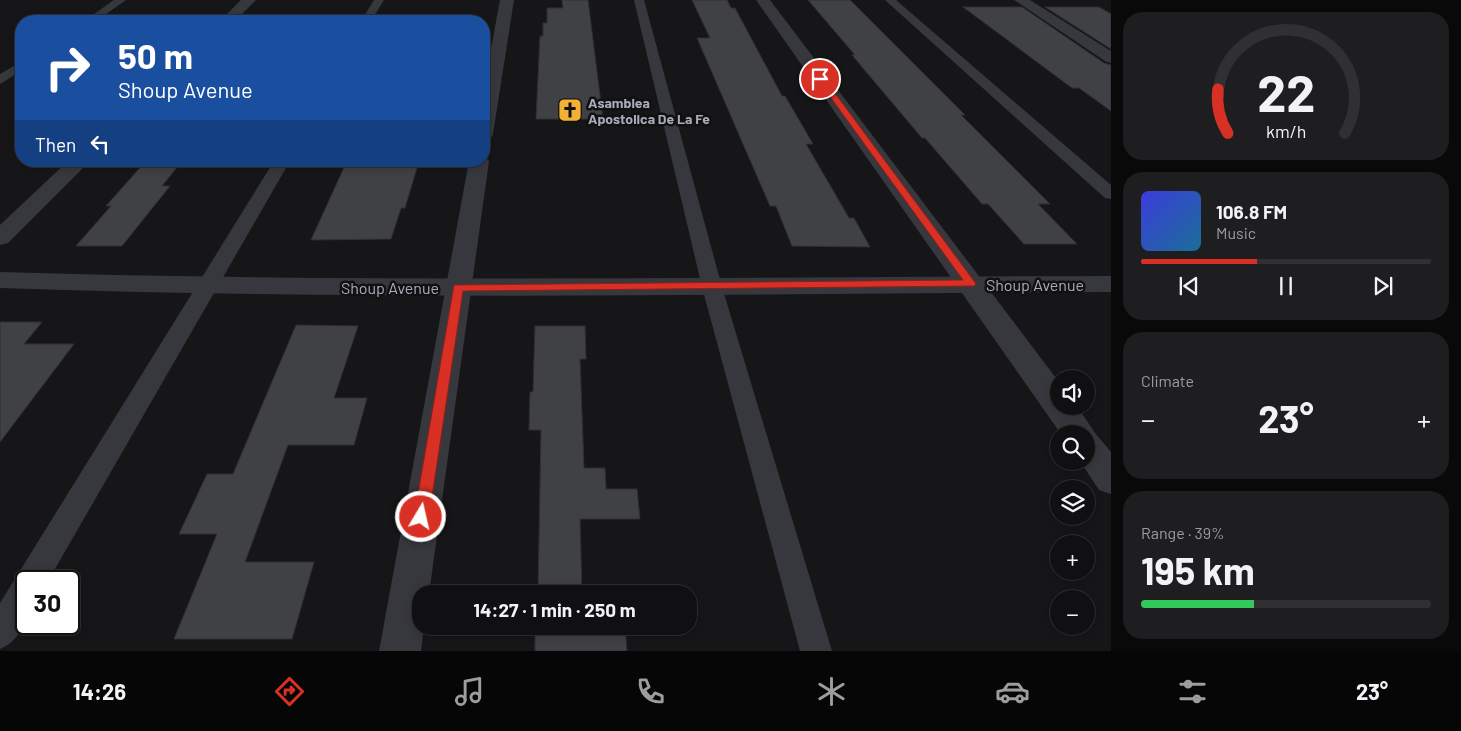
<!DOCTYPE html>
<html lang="en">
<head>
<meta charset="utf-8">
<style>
	:root { --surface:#101012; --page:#1e1e20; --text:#f1f3f6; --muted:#9c9d9f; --line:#303032; --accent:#d93025 }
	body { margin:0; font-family:Barlow,sans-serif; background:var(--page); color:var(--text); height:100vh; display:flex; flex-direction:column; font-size:19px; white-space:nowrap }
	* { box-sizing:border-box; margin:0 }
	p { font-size:16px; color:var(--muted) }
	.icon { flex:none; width:28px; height:28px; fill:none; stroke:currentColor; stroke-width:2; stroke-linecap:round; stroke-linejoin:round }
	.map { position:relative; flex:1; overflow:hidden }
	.panel { display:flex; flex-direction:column; gap:12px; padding:12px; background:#09090a; width:350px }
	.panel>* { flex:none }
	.top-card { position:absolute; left:15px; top:15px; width:475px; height:152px; border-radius:20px; box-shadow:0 2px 8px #0003,0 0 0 1px var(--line); background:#1a4fa0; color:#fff; overflow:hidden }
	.tools { position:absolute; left:1050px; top:370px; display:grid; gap:10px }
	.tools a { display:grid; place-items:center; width:45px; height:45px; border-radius:50%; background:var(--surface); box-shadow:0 2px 8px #0003,0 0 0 1px var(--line); font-size:25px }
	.speed { position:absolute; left:15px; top:570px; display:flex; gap:10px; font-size:25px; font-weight:700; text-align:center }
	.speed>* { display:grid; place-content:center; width:65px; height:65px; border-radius:50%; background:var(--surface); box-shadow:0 2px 8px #0003,0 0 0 1px var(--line); line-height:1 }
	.speed .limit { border:2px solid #111; border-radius:8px; background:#fff; color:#111 }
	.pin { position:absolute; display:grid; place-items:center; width:42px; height:42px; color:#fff; margin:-21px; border:2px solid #fff; border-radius:50%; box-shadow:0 1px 5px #0007 }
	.me { position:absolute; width:55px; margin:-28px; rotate:9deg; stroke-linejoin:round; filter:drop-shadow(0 0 4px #0008) }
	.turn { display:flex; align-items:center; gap:18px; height:105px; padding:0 20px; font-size:22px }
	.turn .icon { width:65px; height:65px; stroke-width:2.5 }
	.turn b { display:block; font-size:35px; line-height:42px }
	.then { display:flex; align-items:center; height:48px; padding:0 20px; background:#0003; gap:10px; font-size:19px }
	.big { font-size:38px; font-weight:700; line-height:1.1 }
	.panel .card { flex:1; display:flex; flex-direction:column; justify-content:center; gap:8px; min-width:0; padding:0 18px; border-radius:20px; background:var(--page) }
	.panel .dial { align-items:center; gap:0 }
	.dial svg { height:130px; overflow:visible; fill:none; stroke:var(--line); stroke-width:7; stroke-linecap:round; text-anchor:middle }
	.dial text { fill:var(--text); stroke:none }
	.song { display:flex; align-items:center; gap:15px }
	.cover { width:60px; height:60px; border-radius:8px; background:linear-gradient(135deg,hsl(240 70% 55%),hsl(200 70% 35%)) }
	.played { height:5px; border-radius:2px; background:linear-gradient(90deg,var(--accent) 40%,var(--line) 40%) }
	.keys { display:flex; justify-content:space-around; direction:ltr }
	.heat { display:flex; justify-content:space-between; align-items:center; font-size:28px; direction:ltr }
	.charge { height:8px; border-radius:4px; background:linear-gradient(90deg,#34c759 39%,var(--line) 0) }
	.trip { position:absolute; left:412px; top:585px; width:285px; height:50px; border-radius:20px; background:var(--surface); box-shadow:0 2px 8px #0003,0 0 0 1px var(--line); font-weight:700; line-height:50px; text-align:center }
	.tab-bar { display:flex; height:80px; justify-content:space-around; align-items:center; background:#060607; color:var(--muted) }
	.tab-bar .icon { width:35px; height:35px }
	.tab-bar .selected { color:var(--accent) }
	.tab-bar b { font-size:22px; color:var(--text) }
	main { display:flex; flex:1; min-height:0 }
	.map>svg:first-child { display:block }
</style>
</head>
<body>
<main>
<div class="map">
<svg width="1111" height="651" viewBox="0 0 1111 651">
	<rect width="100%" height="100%" fill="#161618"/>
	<g fill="#404145" stroke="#303034">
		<path d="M562 0H588L603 119H536L540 36H543V23H547V8H563Z"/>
		<path d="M692 0H727L731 8H735L782 96H785L813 144H806L849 218H854L870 247 792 246 776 206H770L697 38H710Z"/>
		<path d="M808 0H850L965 115H961L1050 204H1038L1077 244H1024L988 204H982L925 138H922L852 55H855Z"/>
		<path d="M963 7H1022L1104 63 1111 65V111L1079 88H1072Z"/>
		<path d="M1045 7H1099L1111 14V49Z"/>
		<path d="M146 161H182L162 186H170L122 246H76L111 206H106Z"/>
		<path d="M347 161H419L405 208H401L391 239 311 240Z"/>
		<path d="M0 322H42L24 344H74L0 442Z"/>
		<path d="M296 325 358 326 334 398H367L354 445H288L245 562H314L292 639H174L217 534H179L207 474H233Z"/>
		<path d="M535 326H585L586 359H580L584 468H605L606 489H637L640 519H580L582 593 623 594H536L538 593 541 430H529L530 392H533Z"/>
		<path d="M535 626H625L627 651H535Z"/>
	</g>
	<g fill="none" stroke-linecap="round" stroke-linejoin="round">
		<g fill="#37383d" fill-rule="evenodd">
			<path d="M114 0H126L96 21H84Z"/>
			<path d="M374 0H384L371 21H361Z"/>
			<path d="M634 0H644L722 287 832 651H800L702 287Z"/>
			<path d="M885 0H896L1111 185V199L1105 198Z"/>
			<path d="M21 62V71L0 84V74Z"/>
			<path d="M274 161H290L48 581H26C26 608 29 637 0 649V603Z"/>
		</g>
		<g fill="#37383d" fill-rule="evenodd">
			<path d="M241 0H256L235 21H220Z"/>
			<path d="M500 0H514L493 134 491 138 484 140V86Z"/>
			<path d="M756 0H770L1059 382V406H1077L1095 433 1111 452V494L1099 490 1080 461H1086V434H1061Z"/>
			<path d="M1014 0H1030L1111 51V63L1105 61Z"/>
			<path d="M484 156 489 161 429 594H421V626H424L421 651H379L469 161H484Z"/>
			<path d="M68 161H90L8 243 0 245V225Z"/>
		</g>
		<path fill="#37383d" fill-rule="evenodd" d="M0 272C370 283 741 277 1111 276V292C741 294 370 301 0 288Z"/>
	</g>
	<path fill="#d93025" stroke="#8d1f18" d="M818 77H823L974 281 976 284 974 286 463 291 429 517 426 522 421 524 416 522 414 517 454 285 963 280 818 80Z"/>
	<defs>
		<g id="church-square" transform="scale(1.25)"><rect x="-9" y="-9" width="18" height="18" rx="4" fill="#f2b134" stroke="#111113"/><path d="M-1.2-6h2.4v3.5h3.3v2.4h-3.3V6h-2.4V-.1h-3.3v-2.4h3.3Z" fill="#111"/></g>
	</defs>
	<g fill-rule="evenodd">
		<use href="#church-square" x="570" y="110"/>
	</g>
	<g text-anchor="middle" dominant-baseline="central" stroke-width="5" stroke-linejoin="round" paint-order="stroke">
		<g font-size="14" font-weight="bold" fill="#a8adb8" stroke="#111113" text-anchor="start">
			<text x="588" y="102">Asamblea<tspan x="588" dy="16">Apostolica De La Fe</tspan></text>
		</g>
		<g font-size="16" fill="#a8adb8" stroke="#111113">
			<text x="1035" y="284">Shoup Avenue</text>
			<text x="390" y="287">Shoup Avenue</text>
		</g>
	</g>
</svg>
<div class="tools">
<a><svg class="icon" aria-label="sound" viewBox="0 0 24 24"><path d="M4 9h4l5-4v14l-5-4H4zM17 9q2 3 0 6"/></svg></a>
<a><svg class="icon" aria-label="search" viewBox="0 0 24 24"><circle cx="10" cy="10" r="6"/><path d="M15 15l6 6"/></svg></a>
<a><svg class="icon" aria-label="layers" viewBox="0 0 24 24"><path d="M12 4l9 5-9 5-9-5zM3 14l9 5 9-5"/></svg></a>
<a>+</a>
<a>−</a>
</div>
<div class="speed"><div class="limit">30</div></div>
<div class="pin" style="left:820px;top:79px;background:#d93025"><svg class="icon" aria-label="arrive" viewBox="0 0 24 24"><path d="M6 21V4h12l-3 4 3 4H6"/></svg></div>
<svg class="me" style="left:421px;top:517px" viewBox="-20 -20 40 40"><circle r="17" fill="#d93025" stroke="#fff" stroke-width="3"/><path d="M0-11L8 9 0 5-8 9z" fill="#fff"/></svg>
<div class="trip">14:27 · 1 min · 250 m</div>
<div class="top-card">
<div class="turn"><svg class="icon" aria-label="right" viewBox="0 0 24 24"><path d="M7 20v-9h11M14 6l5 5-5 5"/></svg><div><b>50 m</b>Shoup Avenue</div></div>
<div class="then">Then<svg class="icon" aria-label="left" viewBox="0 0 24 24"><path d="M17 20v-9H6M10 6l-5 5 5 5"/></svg></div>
</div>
</div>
<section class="panel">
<div class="card dial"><svg viewBox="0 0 100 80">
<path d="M14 69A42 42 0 1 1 86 69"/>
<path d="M14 69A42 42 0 0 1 8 42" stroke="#d93025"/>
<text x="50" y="56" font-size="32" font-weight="700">22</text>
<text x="50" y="72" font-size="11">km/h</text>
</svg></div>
<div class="card">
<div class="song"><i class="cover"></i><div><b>106.8 FM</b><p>Music</p></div></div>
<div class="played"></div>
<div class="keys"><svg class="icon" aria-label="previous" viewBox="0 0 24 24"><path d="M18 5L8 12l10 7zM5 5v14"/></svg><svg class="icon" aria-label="pause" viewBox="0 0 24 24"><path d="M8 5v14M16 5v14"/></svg><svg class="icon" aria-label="next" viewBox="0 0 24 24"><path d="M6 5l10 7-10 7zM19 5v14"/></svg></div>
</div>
<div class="card"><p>Climate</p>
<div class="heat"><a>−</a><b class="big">23°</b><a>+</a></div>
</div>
<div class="card"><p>Range · 39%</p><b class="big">195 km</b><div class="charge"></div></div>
</section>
</main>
<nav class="tab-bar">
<b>14:26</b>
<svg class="icon selected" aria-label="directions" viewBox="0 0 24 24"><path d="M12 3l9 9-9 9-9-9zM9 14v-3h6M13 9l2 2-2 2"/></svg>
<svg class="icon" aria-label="music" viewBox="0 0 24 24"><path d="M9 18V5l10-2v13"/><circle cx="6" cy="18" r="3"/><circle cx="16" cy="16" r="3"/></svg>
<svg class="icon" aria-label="phone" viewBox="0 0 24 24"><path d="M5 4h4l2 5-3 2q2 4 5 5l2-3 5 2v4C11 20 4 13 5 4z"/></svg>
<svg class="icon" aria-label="climate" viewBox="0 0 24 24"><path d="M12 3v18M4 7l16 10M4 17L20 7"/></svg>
<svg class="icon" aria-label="car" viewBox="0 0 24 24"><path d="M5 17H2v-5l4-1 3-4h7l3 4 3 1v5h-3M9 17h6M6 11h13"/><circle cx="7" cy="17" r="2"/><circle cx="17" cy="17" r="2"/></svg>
<svg class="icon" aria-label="filters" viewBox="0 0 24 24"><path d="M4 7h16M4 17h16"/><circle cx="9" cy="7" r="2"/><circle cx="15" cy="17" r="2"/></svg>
<b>23°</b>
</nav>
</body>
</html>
